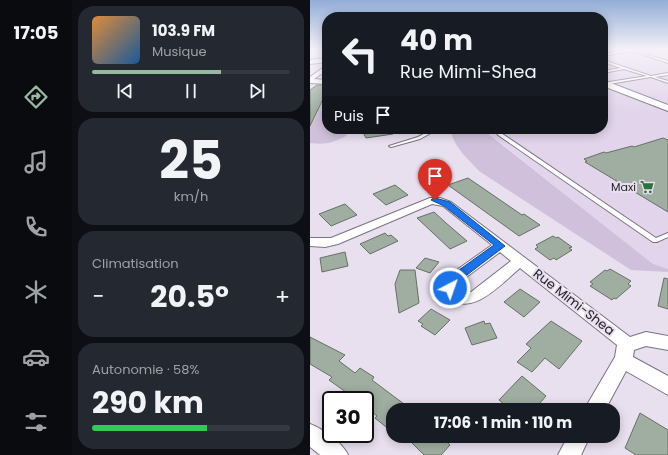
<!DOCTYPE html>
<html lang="fr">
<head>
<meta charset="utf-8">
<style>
	:root { --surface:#171b24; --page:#242831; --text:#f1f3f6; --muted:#9ea1a6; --line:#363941; --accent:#99b8a2 }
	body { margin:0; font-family:Poppins,sans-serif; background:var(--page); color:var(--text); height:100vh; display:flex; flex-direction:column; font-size:15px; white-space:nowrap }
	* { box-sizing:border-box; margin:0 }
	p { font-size:13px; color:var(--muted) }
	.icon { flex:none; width:22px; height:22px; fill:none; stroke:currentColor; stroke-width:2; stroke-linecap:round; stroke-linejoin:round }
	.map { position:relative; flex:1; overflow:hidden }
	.sheet { display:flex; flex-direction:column; gap:6px; padding:6px; background:#0d0f14; width:238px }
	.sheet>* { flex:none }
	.top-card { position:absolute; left:12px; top:12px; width:286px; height:122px; border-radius:16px; box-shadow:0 2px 10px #0003; background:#171b24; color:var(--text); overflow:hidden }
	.speed { position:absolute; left:12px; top:391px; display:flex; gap:8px; font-size:20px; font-weight:700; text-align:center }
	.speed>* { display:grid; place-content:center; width:52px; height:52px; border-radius:50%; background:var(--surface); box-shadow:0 2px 10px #0003; line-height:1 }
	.speed .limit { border:2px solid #111; border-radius:6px; background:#fff; color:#111 }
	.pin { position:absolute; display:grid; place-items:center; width:34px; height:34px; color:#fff; margin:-41px -17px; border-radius:50% 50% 50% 0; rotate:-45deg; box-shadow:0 0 4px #0007 }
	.pin .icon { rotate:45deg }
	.me { position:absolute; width:44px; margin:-22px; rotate:41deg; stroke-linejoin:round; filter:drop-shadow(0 0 3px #0008) }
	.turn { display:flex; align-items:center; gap:14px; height:84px; padding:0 12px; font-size:18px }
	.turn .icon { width:52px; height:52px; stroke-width:2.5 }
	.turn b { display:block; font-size:28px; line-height:34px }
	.then { display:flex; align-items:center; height:38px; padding:0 12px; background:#0003; gap:8px; font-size:15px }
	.big { font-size:30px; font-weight:700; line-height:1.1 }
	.sheet .tile { flex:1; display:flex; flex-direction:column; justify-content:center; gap:6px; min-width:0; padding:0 14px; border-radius:16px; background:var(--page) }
	.sheet .dial { align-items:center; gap:0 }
	.dial b { font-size:52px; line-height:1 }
	.song { display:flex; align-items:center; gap:12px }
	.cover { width:48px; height:48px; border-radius:6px; background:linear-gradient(135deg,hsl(30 70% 55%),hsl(210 70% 35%)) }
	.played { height:4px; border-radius:2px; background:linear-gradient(90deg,var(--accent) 65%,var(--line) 65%) }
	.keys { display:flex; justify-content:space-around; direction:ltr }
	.heat { display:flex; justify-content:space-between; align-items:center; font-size:22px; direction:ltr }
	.charge { height:6px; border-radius:3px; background:linear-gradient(90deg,#34c759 58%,var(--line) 0) }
	.trip { position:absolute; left:76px; top:403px; width:234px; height:40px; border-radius:16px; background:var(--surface); box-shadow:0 2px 10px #0003; font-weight:700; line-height:40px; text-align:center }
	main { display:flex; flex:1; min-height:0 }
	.dock { display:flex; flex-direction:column; width:72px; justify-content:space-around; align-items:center; background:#090b0e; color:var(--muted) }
	.dock .icon { width:28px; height:28px }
	.dock .current { color:var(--accent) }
	.dock b { font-size:18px; color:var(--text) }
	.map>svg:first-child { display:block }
</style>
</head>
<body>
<main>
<nav class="dock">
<b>17:05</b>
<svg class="icon current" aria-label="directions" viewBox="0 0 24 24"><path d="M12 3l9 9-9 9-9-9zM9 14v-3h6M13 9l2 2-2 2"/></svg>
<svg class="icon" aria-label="music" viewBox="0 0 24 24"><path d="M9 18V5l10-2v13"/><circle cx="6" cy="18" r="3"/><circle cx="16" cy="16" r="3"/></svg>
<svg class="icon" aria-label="phone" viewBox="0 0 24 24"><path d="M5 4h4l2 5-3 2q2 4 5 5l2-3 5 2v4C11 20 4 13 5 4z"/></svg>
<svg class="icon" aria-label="climate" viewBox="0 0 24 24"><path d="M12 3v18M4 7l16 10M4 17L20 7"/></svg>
<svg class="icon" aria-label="car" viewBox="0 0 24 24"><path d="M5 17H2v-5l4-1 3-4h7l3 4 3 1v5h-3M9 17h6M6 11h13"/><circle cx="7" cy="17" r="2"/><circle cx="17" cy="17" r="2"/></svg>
<svg class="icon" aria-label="filters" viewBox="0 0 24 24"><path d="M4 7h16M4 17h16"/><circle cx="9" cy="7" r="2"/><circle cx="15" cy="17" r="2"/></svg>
</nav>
<section class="sheet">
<div class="tile">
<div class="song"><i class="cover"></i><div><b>103.9 FM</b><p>Musique</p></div></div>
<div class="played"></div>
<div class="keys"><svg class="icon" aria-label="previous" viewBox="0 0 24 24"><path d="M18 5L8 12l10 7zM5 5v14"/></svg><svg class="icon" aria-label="pause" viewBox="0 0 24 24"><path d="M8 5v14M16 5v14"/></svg><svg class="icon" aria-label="next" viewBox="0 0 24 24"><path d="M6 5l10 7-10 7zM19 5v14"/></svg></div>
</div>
<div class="tile dial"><b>25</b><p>km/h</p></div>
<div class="tile"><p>Climatisation</p>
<div class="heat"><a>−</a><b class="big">20.5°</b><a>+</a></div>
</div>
<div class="tile"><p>Autonomie · 58%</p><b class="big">290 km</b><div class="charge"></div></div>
</section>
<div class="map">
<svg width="358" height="455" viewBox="0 0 358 455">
	<rect width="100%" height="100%" fill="#e8dfef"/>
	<path fill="#e1d4eb" d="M293 50H310L319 52 337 50H358V269L343 264 176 131 181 130 180 129H293Z"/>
	<g fill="#d0c0db">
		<path d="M17 103V129H38L36 136C23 143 14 145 0 143V127L8 112H0L7 104Z"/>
		<path d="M152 129H180L181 130 176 132 343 264 358 269V272L321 270 169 171C158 159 146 149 141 133Z"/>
	</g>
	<g fill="#9faea1" stroke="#647266">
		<path d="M7 85H17V99H13L0 126V90Z"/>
		<path d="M51 129H83V134L56 138Z"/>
		<path d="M353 138 358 140V212L275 162 277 161 274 159 294 152 296 153 322 146 324 147Z"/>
		<path d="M158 178 212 215 214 214 230 225 209 236 138 185Z"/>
		<path d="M85 185 98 195 76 205 63 194Z"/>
		<path d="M35 204 47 215 21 226 9 214Z"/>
		<path d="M124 212 136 223 157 241 140 249 107 218Z"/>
		<path d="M75 233 78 236 81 235 88 241 60 254 50 244Z"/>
		<path d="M243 236 246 238 248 237 262 247 259 248 262 250 246 260 244 258 240 260 225 249 228 247 226 245Z"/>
		<path d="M35 252 38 266 12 272 10 258Z"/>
		<path d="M115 258 129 262 120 273 106 268Z"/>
		<path d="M300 269 321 281 318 284 321 286 306 299 304 298 302 300 280 286 283 284 280 282 295 270 297 271Z"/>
		<path d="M90 270H105L109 303 89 313 85 284Z"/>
		<path d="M354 278 358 279V309L348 306Z"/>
		<path d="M210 289 230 302 214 317 194 302Z"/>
		<path d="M121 309 140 320 125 335 111 326 113 324 108 321Z"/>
		<path d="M174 321 175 324 180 323 187 338 162 345 155 328Z"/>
		<path d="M241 321 272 341 249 369 235 358 222 372 207 362 221 348 216 344Z"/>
		<path d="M0 337 35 355 29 361 45 373 50 368 64 377 62 380 102 410H83V427L79 424 76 427 65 418 67 416 55 406V400H47L19 380 22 377 0 364Z"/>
		<path d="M212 376 236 396 224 410H201L189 400Z"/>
		<path d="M330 413 358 430V455H326L315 448Z"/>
		<path d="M95 436H131L140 445 131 455H114Z"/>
	</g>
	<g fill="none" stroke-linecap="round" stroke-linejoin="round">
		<g stroke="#7c7382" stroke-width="2">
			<g id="service">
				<path d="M319 50H321L358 61V63Z"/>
				<path d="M293 60 341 76 358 73V75L345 77 358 81V83L341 77 293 85V83L337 76 314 69 293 73V71L311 68 293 62Z"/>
				<path d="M123 129H128L110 139 81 147 79 146 108 137Z"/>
				<path d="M188 129H193L190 131 191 133 346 238 358 233V237L347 242H343L188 135 186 131Z"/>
			</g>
		</g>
		<g stroke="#7c7382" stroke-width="2">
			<g id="minor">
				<path d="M319 50H327L293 56V54Z"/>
				<path d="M17 58V62L0 64V60Z"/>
				<path d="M17 65V70L4 79 17 80V84L0 83V77Z"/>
				<path d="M120 198H130L141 202 320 337 336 332 358 336V350L336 346 324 350 323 357 358 376V395L316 371 295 410H274L305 357 307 345 210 268C190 285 154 326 133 288L141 274 182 245 133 206 122 204 28 244 15 247 0 246V238H21ZM190 252 201 261 161 292H154L148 288 151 281Z"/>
				<path d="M0 424C13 429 32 442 38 455H10L0 447Z"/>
				<path d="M258 436H280L271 455H248Z"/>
			</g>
		</g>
		<g stroke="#7c7382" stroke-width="2">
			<path id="secondary" d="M293 80 358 105V111L293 86Z"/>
		</g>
		<use href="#service" fill="#fff" fill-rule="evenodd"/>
		<use href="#minor" fill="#fff" fill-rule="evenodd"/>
		<use href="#secondary" fill="#fff" fill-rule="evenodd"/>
	</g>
	<linearGradient id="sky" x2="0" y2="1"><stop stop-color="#92add7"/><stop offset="0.44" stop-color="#f5f1f8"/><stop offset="1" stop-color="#f5f1f8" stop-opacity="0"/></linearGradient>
	<rect width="358" height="113" fill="url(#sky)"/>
	<path fill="#1a73e8" stroke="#114b97" d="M125 198 140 202 195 246 149 281 144 291H136L134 288 142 275 184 245 134 206 121 200 122 199Z"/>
	<defs>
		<g id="supermarket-bare" transform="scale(1.08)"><path d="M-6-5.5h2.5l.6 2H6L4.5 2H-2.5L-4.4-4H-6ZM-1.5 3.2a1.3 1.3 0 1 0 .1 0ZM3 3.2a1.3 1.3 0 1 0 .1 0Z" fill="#2d713c" stroke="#e8dfef" stroke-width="2.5" paint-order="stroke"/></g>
	</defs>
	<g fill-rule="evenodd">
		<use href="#supermarket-bare" x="337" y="187"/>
	</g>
	<g text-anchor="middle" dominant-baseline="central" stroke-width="4" stroke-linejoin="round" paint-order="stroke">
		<g font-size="11" fill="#262228" stroke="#e8dfef" text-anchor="end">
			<text x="326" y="187">Maxi</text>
		</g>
		<g font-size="13" fill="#262228" stroke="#e8dfef">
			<text transform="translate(264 302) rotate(38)">Rue Mimi-Shea</text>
		</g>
	</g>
</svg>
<div class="speed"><div class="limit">30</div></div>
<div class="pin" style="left:125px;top:200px;background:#d93025"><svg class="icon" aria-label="arrive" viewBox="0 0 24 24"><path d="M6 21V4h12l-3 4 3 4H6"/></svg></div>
<svg class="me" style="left:140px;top:288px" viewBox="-20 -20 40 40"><circle r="17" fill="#1a73e8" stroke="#fff" stroke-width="3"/><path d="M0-11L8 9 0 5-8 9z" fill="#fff"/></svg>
<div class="trip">17:06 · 1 min · 110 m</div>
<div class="top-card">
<div class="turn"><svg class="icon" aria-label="left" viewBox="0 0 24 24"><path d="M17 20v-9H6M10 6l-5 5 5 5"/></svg><div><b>40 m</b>Rue Mimi-Shea</div></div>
<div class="then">Puis<svg class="icon" aria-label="arrive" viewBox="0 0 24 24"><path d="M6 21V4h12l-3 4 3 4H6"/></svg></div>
</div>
</div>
</main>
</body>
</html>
